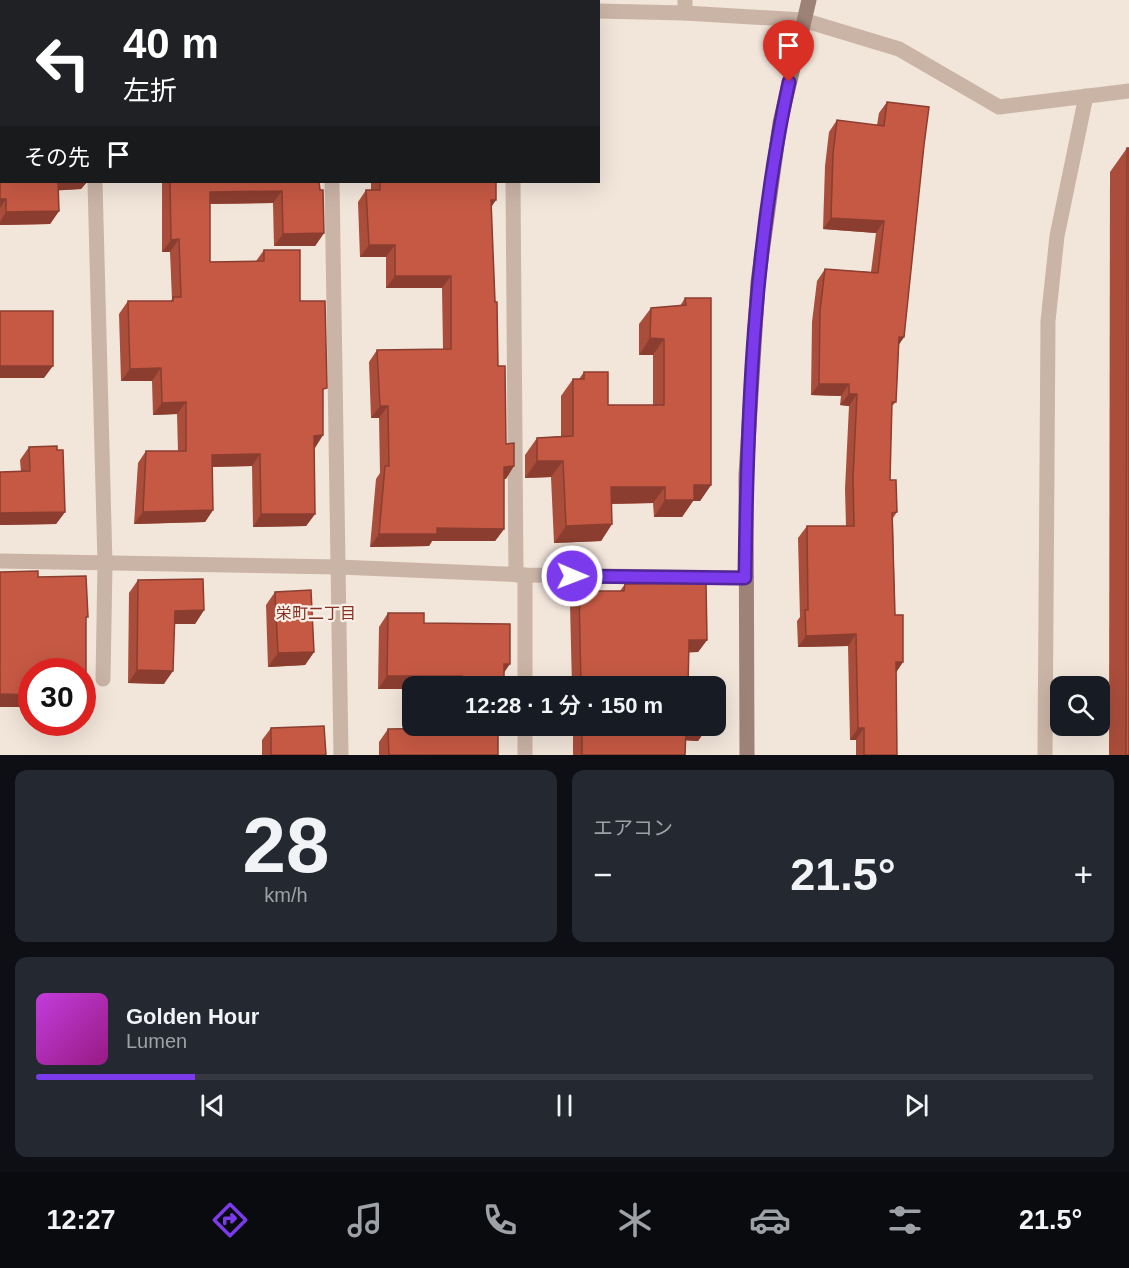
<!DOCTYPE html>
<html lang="ja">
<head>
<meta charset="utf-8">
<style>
	:root { --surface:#171b24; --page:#242831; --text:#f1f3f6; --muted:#9ea1a6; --line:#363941; --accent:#7c3aed }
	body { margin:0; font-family:Helvetica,"Noto Sans JP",sans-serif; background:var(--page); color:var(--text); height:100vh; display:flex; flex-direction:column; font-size:22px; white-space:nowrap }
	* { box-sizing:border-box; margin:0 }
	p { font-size:20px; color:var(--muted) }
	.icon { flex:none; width:33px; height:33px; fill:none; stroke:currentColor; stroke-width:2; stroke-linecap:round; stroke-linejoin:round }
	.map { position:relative; height:755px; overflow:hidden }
	.sheet { display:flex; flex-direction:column; gap:15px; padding:15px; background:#0d0f14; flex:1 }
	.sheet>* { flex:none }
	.banner { position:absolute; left:0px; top:0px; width:600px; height:183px; box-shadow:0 6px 24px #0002; background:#202124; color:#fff; overflow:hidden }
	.tools { position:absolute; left:1050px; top:676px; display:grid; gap:12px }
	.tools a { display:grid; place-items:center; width:60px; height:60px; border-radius:12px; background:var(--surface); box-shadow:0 6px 24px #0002; font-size:30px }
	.speed { position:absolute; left:18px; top:658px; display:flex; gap:12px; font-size:30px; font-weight:700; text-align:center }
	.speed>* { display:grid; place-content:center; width:78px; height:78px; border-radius:50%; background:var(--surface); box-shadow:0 6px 24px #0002; line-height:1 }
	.speed .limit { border:9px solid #d22; background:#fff; color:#111 }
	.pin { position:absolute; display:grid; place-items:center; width:51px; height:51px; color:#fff; margin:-62px -26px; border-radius:50% 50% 50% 0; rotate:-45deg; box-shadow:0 0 6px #0007 }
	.pin .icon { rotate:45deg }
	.me { position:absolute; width:66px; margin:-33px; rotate:91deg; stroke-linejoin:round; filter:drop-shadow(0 0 4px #0008) }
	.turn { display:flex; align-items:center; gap:21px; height:126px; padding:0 24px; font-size:27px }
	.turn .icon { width:78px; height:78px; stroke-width:2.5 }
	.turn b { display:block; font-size:42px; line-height:51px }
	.then { display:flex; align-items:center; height:57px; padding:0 24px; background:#0003; gap:12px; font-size:22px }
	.big { font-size:45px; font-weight:600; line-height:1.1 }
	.sheet .tile { flex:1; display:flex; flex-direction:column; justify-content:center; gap:9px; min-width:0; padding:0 21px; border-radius:12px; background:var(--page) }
	.sheet .dial { align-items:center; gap:0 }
	.dial b { font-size:78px; line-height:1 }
	.song { display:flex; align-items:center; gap:18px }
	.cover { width:72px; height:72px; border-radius:9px; background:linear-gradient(135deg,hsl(290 70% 55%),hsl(310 70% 35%)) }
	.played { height:6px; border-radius:3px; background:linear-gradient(90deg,var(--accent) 15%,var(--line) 15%) }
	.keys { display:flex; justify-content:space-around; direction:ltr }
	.heat { display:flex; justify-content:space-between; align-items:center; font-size:33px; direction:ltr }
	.sheet .tiles { flex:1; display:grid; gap:15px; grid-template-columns:1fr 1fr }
	.tile:last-child { grid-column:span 2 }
	.trip { position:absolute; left:402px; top:676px; width:324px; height:60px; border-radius:12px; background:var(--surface); box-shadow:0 6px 24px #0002; font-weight:600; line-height:60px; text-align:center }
	.dock { display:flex; height:96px; justify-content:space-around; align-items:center; background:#090b0e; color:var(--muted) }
	.dock .icon { width:42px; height:42px }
	.dock .active { color:var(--accent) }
	.dock b { font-size:27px; color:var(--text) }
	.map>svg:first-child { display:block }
</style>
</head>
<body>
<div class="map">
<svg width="1129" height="755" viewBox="0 0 1129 755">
	<rect width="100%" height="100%" fill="#f2e5da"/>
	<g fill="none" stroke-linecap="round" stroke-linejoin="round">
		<g stroke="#cab4a6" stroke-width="15">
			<path d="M91 0V2"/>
			<path d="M328 0V2"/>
			<path d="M512 0V2"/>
			<path d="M685 0V13L803 20 899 49 999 107 1129 91"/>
			<path d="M598 11 685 13"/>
			<path d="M0 18H2"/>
			<path d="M95 182 105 564 103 679"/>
			<path d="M332 182 341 755"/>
			<path d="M513 182 516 575"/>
			<path d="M0 561 339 567 525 575 745 578"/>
			<path d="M525 575V687"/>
			<path d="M525 726V755"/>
			<path d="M1045 755 1048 321 1057 236 1086 96"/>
		</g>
		<path stroke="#9d8278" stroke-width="15" d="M747 755 746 475 758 282 780 123 809 0"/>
	</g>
	<g fill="#aa4d3a">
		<path d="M432 0H465V2H433Z"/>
		<path d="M0 63 2 182H87L81 189 59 190V211L50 224 0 225Z"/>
		<path d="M887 102 924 145 904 337 899 344 896 402 892 406 890 480 897 512 893 518 895 615 903 662 896 672 897 755H856V740H850L848 646 798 647 797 621 800 617 798 538 807 526H846L845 489 849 406 840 405 841 396 811 395 812 322 817 281 825 269 871 272 876 233 823 229 825 166 829 132 837 120 877 125 879 113Z"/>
		<path d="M1127 148 1129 755H1109L1110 172Z"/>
		<path d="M162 182H319L324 233 315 246H274L273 203 210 204V262L256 261 264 250 300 301 323 394V435L314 448 315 514 306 526 253 527 252 466 213 467V510L205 522 134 524 138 463 146 451H178L177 414 153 415 152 381H121L119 314 128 301H171L172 299 170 252H162Z"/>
		<path d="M371 182H496L491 207 498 366 506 479H504V529L495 541H432L429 546 370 547 376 479 380 473 379 418H371L369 362 377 350 443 349 442 288H386V257H360L358 202 366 190H371Z"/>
		<path d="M685 298 711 485 700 501H693L682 517H654L653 503 612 504V524L601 541 554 543 551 477 525 478V455L537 438 561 436V396L573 379H579L584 372 608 405H653V355H639V324L651 308 680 306Z"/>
		<path d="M29 447 65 512 56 524 0 525V472H21L20 460Z"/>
		<path d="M138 580 204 610 195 624H175L164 684 128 683 129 593Z"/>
		<path d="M625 584 707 640 698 652H688V687H572L570 604 579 591H620Z"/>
		<path d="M275 592 314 652 305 665 268 667 266 605Z"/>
		<path d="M388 613 424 623 504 672V677L499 684V687H412V689H378L379 627Z"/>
		<path d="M452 726H498V755H379V742L388 729 452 728Z"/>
		<path d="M573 726H707V728L698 741 686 740 685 755H573Z"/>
		<path d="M271 728 326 755H262V740Z"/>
	</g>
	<g fill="#8b3e30">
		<path d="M56 182H87L81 189 49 191Z"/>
		<path d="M282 191 273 203 201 204 210 192Z"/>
		<path d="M0 199H6L0 208Z"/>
		<path d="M491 200H496L488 212Z"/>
		<path d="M59 211 50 224 0 225V222L6 212Z"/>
		<path d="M831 218 884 221 876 233 823 229Z"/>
		<path d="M324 233 315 246H274L283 234Z"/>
		<path d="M179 239 170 252H162L171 240Z"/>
		<path d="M369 245H395L386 257H360Z"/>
		<path d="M395 276H451L442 288H386Z"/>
		<path d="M899 337H904L896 349Z"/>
		<path d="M650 338 664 339 653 355H639Z"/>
		<path d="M0 366H53L44 378H0Z"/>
		<path d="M161 368 152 381H121L130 369Z"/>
		<path d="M819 384H849L841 396 811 395Z"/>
		<path d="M849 394H857L849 406 840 405Z"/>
		<path d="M186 402 177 414 153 415 162 403Z"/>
		<path d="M380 406H388L379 418H371Z"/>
		<path d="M323 435 315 448H305L314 436Z"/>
		<path d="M260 454 252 466 204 467 212 455Z"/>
		<path d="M537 461H563L551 477 525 478Z"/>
		<path d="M514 466 506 479H496L504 467Z"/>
		<path d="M694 485H711L700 501H693L682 517H654L665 500Z"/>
		<path d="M611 487H665L653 503 599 504Z"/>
		<path d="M213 510 205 522 134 524 143 512Z"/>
		<path d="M65 512 56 524 0 525V513Z"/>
		<path d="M261 514H315L306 526 253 527Z"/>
		<path d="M612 524 601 541 554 543 566 526Z"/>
		<path d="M437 528 504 529 495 541H432L429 546 370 547 379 534Z"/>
		<path d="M204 610 195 624H166L175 611Z"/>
		<path d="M856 634 848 646 798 647 806 636Z"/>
		<path d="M689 640H707L698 652 680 653Z"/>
		<path d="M314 652 305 665 268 667 278 653Z"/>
		<path d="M896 662H903L895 674Z"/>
		<path d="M504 664H510L501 677H504L497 687H492Z"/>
		<path d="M137 670 173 671 164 684 128 683Z"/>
		<path d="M387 676H462L455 687H412V689H378Z"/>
		<path d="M0 694 32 695V707H0Z"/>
		<path d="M686 728H707L698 741 677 740Z"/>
		<path d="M858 728H864L856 740H850Z"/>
	</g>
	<g fill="#c65944" stroke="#8b3e30" stroke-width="1.5">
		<rect x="441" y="0" width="24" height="2"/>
		<path d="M0 63H2V182H58L59 211 6 212V199H0Z"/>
		<path d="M887 102 929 107 924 145 904 337H899L896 402H892L890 480H896L897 512 892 513 895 615H903V662H896L897 755H864V728H858L856 634 806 636 805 610H808L807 526H854L853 478 857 394H849V384H819L820 311 825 269 878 273 884 221 831 218 833 154 837 120 884 126Z"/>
		<path d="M1127 148H1129V755H1126Z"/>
		<path d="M170 182H319L320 190H323L324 233 283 234 282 191 210 192V262L264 261V250H300V301H325L327 388 323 389V435L314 436 315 514H261L260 454 212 455 213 510 143 512 146 451H186V402L162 403 161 368 130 369 128 301H173V297H181L179 239 171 240Z"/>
		<path d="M380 182H496V200H491L495 302H497L498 366H505L506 444 514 443V466L504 467V529L437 528V534H379L385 466H389L388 406H380L377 350 451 349V276H395V245H369L366 190H380Z"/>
		<path d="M685 298H711V485H694V500H665V487H611L612 524 566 526 563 461H537V438L573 436V379H584V372H608V405H664V339L650 338 651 308 686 305Z"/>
		<rect x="0" y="311" width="53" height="55"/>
		<path d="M57 446V450H63L65 512 0 513V472L30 471 29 447Z"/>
		<path d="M38 571V577L86 576 88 617H86V695H82V672H32V695L0 694V572Z"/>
		<path d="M203 579 204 610 175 611 173 671 137 670 138 580Z"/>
		<path d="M706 583 707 640H689L688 687H581L579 591H624L625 584Z"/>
		<path d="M311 590 314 652 278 653 275 592Z"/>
		<path d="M388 613H424V623L510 624V664H504V677H499V687H462V676H387Z"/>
		<path d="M324 726 326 755H271V728Z"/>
		<path d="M461 726H498V755H389L388 729 461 728Z"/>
		<path d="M582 726H707V728H686L685 755H582Z"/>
	</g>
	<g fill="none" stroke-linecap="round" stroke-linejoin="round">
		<g stroke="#51269a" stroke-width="15">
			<path id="route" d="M572 576 745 578C747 412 754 244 789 82"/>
		</g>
		<use href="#route" stroke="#7c3aed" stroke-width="10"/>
	</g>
	<g text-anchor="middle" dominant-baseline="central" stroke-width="4.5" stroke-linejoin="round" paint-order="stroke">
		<g font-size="16" fill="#853020" stroke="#f9efe7">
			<text x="316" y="613">栄町二丁目</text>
		</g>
	</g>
</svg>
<div class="tools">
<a><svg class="icon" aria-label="search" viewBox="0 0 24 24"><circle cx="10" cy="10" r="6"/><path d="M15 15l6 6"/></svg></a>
</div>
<div class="speed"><div class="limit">30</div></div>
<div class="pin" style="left:789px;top:82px;background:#d93025"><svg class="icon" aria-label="arrive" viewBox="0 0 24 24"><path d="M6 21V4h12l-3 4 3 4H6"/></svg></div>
<svg class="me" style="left:572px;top:576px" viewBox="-20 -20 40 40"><circle r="17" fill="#7c3aed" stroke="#fff" stroke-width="3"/><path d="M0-11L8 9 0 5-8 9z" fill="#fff"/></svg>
<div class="trip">12:28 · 1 分 · 150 m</div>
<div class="banner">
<div class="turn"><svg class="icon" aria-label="left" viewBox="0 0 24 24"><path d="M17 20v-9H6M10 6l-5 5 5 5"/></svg><div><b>40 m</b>左折</div></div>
<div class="then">その先<svg class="icon" aria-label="arrive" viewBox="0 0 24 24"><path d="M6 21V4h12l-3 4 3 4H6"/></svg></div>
</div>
</div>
<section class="sheet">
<div class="tiles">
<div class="tile dial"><b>28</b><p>km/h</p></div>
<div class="tile"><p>エアコン</p>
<div class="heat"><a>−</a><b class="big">21.5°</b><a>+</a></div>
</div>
<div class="tile">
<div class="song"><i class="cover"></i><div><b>Golden Hour</b><p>Lumen</p></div></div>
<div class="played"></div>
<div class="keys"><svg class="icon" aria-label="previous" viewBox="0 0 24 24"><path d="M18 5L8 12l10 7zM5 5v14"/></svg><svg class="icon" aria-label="pause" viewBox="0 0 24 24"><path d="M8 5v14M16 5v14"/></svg><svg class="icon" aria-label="next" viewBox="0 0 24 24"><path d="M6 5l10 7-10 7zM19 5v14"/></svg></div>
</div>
</div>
</section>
<nav class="dock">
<b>12:27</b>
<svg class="icon active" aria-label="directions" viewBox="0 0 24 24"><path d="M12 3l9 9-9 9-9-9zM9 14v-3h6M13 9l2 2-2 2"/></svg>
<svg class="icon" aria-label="music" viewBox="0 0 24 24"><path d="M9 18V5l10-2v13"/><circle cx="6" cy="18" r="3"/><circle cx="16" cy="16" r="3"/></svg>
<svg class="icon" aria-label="phone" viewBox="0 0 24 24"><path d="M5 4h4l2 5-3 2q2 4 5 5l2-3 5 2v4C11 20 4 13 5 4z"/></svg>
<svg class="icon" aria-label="climate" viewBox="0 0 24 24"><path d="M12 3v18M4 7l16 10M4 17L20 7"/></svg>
<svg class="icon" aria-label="car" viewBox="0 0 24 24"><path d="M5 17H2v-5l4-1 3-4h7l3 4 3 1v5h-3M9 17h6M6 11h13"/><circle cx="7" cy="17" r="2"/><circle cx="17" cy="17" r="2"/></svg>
<svg class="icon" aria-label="filters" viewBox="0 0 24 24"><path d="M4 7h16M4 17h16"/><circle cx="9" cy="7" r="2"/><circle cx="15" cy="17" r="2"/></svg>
<b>21.5°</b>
</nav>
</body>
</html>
